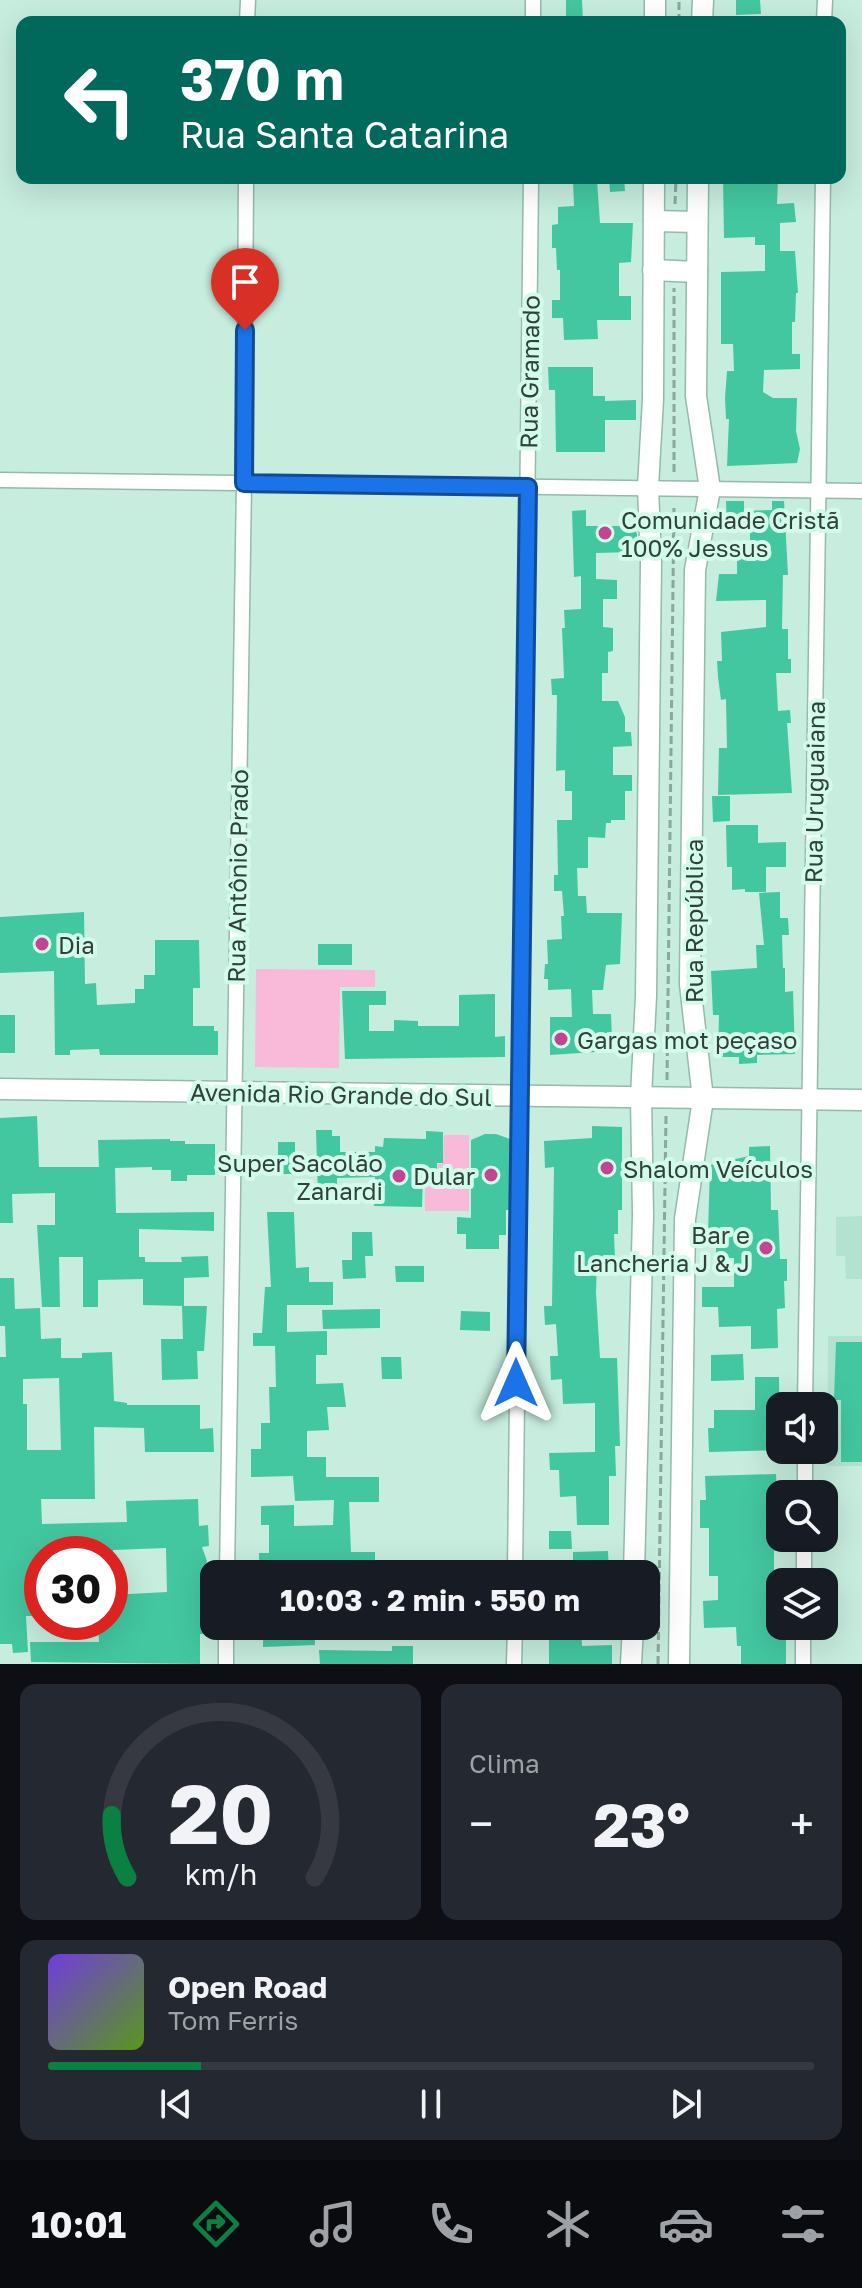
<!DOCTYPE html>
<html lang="pt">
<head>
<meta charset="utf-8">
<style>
	:root { --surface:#171b24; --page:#242831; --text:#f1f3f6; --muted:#9ea1a6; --line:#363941; --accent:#0b8043 }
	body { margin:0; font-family:"Golos Text",sans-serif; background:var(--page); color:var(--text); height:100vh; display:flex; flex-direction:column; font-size:30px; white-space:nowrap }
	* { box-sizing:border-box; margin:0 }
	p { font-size:26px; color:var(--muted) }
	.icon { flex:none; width:44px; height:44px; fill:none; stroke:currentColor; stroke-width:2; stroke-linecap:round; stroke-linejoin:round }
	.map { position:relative; height:1664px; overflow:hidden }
	.drawer { display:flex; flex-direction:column; gap:20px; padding:20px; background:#0d0f14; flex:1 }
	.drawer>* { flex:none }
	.top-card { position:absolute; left:16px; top:16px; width:830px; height:168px; border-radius:16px; box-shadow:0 8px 32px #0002; background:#00695c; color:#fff; overflow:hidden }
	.buttons { position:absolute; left:766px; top:1392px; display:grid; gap:16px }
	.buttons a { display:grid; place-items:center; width:72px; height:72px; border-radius:16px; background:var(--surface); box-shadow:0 8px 32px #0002; font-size:40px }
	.speed { position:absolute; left:24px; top:1536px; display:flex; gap:16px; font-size:40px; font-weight:700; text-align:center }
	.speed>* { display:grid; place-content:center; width:104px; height:104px; border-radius:50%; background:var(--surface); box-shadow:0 8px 32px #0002; line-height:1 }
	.speed .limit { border:12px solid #d22; background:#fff; color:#111 }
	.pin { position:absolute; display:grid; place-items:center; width:68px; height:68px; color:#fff; margin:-82px -34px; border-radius:50% 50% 50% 0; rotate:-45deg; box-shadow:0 0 8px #0007 }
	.pin .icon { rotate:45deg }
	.me { position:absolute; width:88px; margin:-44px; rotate:0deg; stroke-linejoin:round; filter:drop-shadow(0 0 6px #0008) }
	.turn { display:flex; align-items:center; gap:28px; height:168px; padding:0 32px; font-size:36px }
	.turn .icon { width:104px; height:104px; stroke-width:2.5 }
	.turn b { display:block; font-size:56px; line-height:68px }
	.big { font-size:60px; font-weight:700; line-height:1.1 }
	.drawer .tile { flex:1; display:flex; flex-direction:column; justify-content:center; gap:12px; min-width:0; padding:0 28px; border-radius:16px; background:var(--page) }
	.drawer .dial { align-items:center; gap:0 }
	.dial svg { height:208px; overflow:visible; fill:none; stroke:var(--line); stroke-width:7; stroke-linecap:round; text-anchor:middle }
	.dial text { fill:var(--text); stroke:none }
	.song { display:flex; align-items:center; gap:24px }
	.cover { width:96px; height:96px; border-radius:12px; background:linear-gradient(135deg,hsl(260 70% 55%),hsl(90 70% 35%)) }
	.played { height:8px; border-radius:4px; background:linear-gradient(90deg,var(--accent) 20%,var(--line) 20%) }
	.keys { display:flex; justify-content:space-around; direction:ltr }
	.heat { display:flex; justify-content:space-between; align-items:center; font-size:44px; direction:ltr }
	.drawer .tiles { flex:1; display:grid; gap:20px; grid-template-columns:1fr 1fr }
	.tile:last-child { grid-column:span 2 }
	.trip { position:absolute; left:200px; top:1560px; width:460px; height:80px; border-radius:16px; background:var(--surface); box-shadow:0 8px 32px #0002; font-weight:700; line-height:80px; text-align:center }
	.dock { display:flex; height:128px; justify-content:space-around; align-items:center; background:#090b0e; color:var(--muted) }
	.dock .icon { width:56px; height:56px }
	.dock .current { color:var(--accent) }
	.dock b { font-size:36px; color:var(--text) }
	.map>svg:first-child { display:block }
</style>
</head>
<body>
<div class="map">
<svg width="862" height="1664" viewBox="0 0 862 1664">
	<rect width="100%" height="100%" fill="#c6edde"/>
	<g fill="#b3e3d0">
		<path d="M862 1216V1279H846L845 1256H836V1217Z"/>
		<path d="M828 1336H862V1466H827Z"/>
	</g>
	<g fill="#f9bada">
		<path d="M256 969 375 970V987H340L339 1068 255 1067Z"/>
		<path d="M444 1135H469V1211H425V1177H437L438 1164H443Z"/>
	</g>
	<g fill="#43c7a0" fill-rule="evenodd">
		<path d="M566 0H582L583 22H566Z"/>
		<path d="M736 0H760L761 14 736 15Z"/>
		<path d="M609 178H624L625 191 610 192Z"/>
		<path d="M723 178H778L777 204 794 203 796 222 780 223V251H795L798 293H796L795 322H792V354H800V369L764 370 763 392 773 398H797L796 431 800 449 797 463 727 466 729 419H726L725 398 727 371H734L733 344H721V272L765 271V245H755V237L724 238Z"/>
		<path d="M597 180 600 223H633L631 262 619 263V296H631V320H597L598 339 564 340 563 318H552V300H560V270H557L556 248H552V225L558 224V207L574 206 573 181Z"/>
		<path d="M548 367H593V396H605V401L636 400V420H605V452H556L555 390H549Z"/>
		<path d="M726 501H744V511L772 510V501H784L788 575H783L782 629H788V659H791V673H776L778 711 790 710 791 723H787L792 793 718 795 719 748H727L726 699 721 700 718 677 717 661H722L721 632 766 627V600L716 601 719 574H737V554H750V527H727Z"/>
		<path d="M586 510V526H633L637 534V544L633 552 596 553V579L617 580V599H603V627L613 628V651L608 652V673H602V701H618L625 717V732H631L632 746 613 747V775H632V791H625V820H611V823H606L605 838 588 837V868H577L578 896H586L587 913H622L620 964 606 965 603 990H592L593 1014H611L612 1039 595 1040V1052L550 1055V1017H572L571 989 548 990V979H544L545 964H548L547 940 562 939 561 916H564L562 891H554V875H558L557 820H572V791H565V770L556 771 557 695H552L551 679 564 678 562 628H565L564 610 581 609V576L574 577 572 511Z"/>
		<path d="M712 796H730V821L713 822Z"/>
		<path d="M726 825H758V843L786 842V867H766V892H745V889L732 890V867H727Z"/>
		<path d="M780 892V918H788L789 935H782L783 968H785V992L793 991 795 1054 757 1055V1063L739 1064V1057H718L719 1015H713L711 971 757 968 756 945H764L759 893Z"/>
		<path d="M84 912 85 984 96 983 97 1005 135 1003V989H144V975H155V940H199L200 988H193V1026H214V1031H218V1055H100L99 1049 70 1050V1055H55L54 971 0 973V917Z"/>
		<rect x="318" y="944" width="34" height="21"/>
		<path d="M342 991H386V1005H369V1031H394V1020L418 1021V1026H459V995L495 994V1037L505 1036V1057L345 1059Z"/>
		<rect x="0" y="1015" width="15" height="38"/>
		<path d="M37 1116 39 1167H99L98 1140 170 1139V1141H185V1144H215V1175H187V1181H171V1170H152V1167L115 1168 116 1213 214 1212V1231L139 1229V1257H145V1262H182L181 1257 208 1256 209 1277 184 1278V1306L143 1305V1279L98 1280V1307H83V1257H59L60 1307H42L37 1225H55V1193L12 1194 13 1223H0V1118Z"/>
		<path d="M592 1126 622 1127V1210H618V1234H614L615 1258 597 1259 596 1293 600 1358H617L620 1446H615L616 1476H609V1525H577L576 1496 560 1497 559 1470H550L549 1453 595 1452V1403L563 1404 562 1379 551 1380 550 1356H558L556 1324 545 1325 544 1306H552L554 1167 545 1168 544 1141 592 1138Z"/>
		<path d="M316 1130H332V1136H340V1152H375V1146L383 1147 384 1138 426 1139V1131L443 1132V1163H437V1176L423 1175 422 1207 374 1206 375 1177 337 1178V1194L318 1195Z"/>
		<path d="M485 1134H496L510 1139 509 1210H506V1235H499V1249H466V1234H457V1217L471 1218V1140Z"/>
		<rect x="278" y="1142" width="17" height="32"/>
		<path d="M770 1146 771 1210H778L780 1259H787V1281H784L785 1308 777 1309 778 1348 751 1349V1326L719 1327 718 1307H702V1287H734V1258H716V1233L708 1234 710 1165 749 1156V1147Z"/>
		<path d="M267 1212H294L296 1268 309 1267V1282H333V1305H287V1332L327 1331V1355H316V1384L343 1383 346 1407H327L329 1430 307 1431V1457H326V1477H379V1502H349L351 1552H375V1572H259V1553H269V1525H261V1506L294 1505V1526L333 1525 334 1500 295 1501 293 1476 251 1477V1449H261V1423H270L269 1387H276L275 1346H253V1333H262L265 1287H271Z"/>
		<path d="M352 1232H372L373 1256H365L366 1278 343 1279 342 1260H352Z"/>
		<path d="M395 1266H424V1282H396Z"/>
		<path d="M0 1278H14L15 1309 40 1308 41 1339 61 1338V1358H82V1353L112 1352 114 1401 127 1403V1405H200V1429L213 1428 214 1452H145L144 1428 94 1427 95 1499H41L42 1524 127 1522 126 1501 198 1499 199 1526 208 1525 209 1546 202 1547 207 1561 200 1578 202 1620 204 1619 205 1634H200V1664L31 1662 30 1642H99L98 1624 110 1623V1595L167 1592 166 1548 113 1550V1554H41L42 1616H26L28 1652 13 1653 12 1644H0V1357H6L5 1326H0ZM59 1378 61 1450H27V1404H23V1379Z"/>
		<path d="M182 1306H207L204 1351H197L198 1379 162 1380 161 1339H183Z"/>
		<path d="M380 1309V1328L323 1329 322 1310Z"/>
		<path d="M461 1311 490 1312V1331L460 1330Z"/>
		<path d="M836 1342H862V1462H841V1400H834Z"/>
		<path d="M743 1354 744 1380 711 1381V1355Z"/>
		<path d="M381 1357H401L402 1379H382Z"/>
		<path d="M755 1377H779L780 1450 709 1452 708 1428H714V1410H755Z"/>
		<path d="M776 1474 780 1538H791V1551H774V1579H779L780 1628 786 1627V1664H741V1646H737L736 1627 704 1628 703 1601 718 1600V1576H709V1528H700V1500H706L705 1476Z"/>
		<path d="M549 1531H571L572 1549H549Z"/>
		<path d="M608 1551 609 1574H573V1552Z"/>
		<path d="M315 1626V1645L263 1647V1627Z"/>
		<path d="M581 1628 582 1646 612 1645V1664H549V1629Z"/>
		<path d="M392 1646H413V1664H320L319 1650 392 1651Z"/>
	</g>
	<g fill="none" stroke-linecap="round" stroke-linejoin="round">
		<g stroke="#94baab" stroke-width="17">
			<g id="street">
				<path d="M247 22 248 0"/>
				<path d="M533 22V0"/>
				<path d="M824 22 825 0"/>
				<path d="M0 480 862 491"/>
				<path d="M805 1406 823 178"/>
				<path d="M805 1494V1450"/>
				<path d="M227 1574 244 483 246 178"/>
				<path d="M515 1574 531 178"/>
				<path d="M804 1582V1538"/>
				<path d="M226 1664V1626"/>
				<path d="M514 1664 515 1626"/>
				<path d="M803 1664V1626"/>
			</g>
		</g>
		<g stroke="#94baab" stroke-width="23">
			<g id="secondary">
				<path d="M655 22V0"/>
				<path d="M702 22 703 0"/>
				<path d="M654 221 697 222"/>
				<path d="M653 270 697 272"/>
				<path d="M0 1089 862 1100"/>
				<path d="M634 1574 643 1215 641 1097 646 996 651 562 648 487 653 399 654 178"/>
				<path d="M631 1664 633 1626"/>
				<path d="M679 1664 685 1219 703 1099 690 984 695 570 710 489 696 396 698 178"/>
			</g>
		</g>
		<g stroke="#8aa89d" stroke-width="3" stroke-dasharray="8 4" stroke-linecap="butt">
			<path d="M679 22V0"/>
			<path d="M675 204 676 178"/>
			<path d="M674 472V288"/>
			<path d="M667 1080 674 504"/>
			<path d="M658 1664 666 1116"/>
		</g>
		<use href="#street" stroke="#fff" stroke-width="14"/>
		<use href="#secondary" stroke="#fff" stroke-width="20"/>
	</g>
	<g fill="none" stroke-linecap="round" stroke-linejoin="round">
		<g stroke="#114b97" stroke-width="20">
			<path id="route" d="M245 330 244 483 528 487 516 1383"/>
		</g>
		<use href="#route" stroke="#1a73e8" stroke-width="14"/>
	</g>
	<g fill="#c34490" stroke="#d3fbeb" stroke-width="3">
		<circle cx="605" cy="533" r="8"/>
		<circle cx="42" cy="944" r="8"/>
		<circle cx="561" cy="1039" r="8"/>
		<circle cx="607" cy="1168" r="8"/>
		<circle cx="491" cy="1175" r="8"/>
		<circle cx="399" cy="1176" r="8"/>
		<circle cx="766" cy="1248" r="8"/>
	</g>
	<g text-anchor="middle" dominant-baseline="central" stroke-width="8" stroke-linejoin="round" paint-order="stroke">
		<g font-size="24" fill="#30403a" stroke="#d3fbeb">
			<text transform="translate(529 372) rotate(-89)">Rua Gramado</text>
			<text transform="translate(814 792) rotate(-89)">Rua Uruguaiana</text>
			<text transform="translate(237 876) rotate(-89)">Rua Antônio Prado</text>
			<text transform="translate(693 921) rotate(-90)">Rua República</text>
			<text transform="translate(341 1094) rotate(1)">Avenida Rio Grande do Sul</text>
		</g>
		<g font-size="24" fill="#30403a" stroke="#d3fbeb" text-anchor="start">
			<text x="621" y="519">Comunidade Cristã<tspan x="621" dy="28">100% Jessus</tspan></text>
			<text x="58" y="944">Dia</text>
			<text x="577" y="1039">Gargas mot peçaso</text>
			<text x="383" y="1162" text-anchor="end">Super Sacolão<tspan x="383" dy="28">Zanardi</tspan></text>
			<text x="623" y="1168">Shalom Veículos</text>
			<text x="475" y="1175" text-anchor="end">Dular</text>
			<text x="750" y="1234" text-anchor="end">Bar e<tspan x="750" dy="28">Lancheria J &amp; J</tspan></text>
		</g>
	</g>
</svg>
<div class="buttons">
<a><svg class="icon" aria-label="sound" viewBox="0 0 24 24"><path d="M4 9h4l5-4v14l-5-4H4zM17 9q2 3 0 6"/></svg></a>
<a><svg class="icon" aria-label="search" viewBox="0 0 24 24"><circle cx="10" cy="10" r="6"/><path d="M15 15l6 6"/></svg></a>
<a><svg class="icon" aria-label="layers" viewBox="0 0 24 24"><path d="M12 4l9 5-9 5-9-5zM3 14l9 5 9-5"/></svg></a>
</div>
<div class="speed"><div class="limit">30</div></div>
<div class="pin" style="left:245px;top:330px;background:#d93025"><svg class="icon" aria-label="arrive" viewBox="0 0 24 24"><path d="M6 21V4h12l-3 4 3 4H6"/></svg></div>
<svg class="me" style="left:516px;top:1383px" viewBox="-20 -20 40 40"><path d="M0-17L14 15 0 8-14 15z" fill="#1a73e8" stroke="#fff" stroke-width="4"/></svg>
<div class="trip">10:03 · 2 min · 550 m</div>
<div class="top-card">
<div class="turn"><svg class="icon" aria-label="left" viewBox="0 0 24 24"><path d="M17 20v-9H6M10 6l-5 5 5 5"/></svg><div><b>370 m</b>Rua Santa Catarina</div></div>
</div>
</div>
<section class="drawer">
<div class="tiles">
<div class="tile dial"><svg viewBox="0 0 100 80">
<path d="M14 69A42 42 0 1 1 86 69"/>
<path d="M14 69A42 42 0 0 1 8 45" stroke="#0b8043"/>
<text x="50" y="56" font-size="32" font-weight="700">20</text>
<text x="50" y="72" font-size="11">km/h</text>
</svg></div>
<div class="tile"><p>Clima</p>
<div class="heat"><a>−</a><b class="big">23°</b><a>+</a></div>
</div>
<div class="tile">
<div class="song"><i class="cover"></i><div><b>Open Road</b><p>Tom Ferris</p></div></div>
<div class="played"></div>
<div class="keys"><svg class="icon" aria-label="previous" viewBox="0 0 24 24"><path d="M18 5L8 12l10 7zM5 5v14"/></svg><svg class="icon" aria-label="pause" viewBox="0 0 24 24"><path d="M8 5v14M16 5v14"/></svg><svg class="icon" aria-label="next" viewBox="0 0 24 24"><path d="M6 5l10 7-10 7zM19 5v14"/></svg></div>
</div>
</div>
</section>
<nav class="dock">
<b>10:01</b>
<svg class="icon current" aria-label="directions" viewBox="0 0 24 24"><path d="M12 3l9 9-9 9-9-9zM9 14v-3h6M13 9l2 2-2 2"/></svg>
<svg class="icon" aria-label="music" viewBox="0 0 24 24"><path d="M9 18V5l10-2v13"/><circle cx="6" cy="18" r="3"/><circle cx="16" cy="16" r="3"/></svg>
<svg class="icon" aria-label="phone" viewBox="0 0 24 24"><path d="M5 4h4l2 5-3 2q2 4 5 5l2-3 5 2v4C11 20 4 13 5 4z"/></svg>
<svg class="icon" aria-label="climate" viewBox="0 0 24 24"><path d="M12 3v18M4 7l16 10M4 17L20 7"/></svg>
<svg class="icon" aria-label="car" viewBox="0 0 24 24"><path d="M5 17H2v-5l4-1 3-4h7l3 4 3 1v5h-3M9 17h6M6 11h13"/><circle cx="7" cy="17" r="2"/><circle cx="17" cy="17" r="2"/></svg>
<svg class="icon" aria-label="filters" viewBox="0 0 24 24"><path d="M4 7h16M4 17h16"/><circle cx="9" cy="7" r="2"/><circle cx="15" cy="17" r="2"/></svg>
</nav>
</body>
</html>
